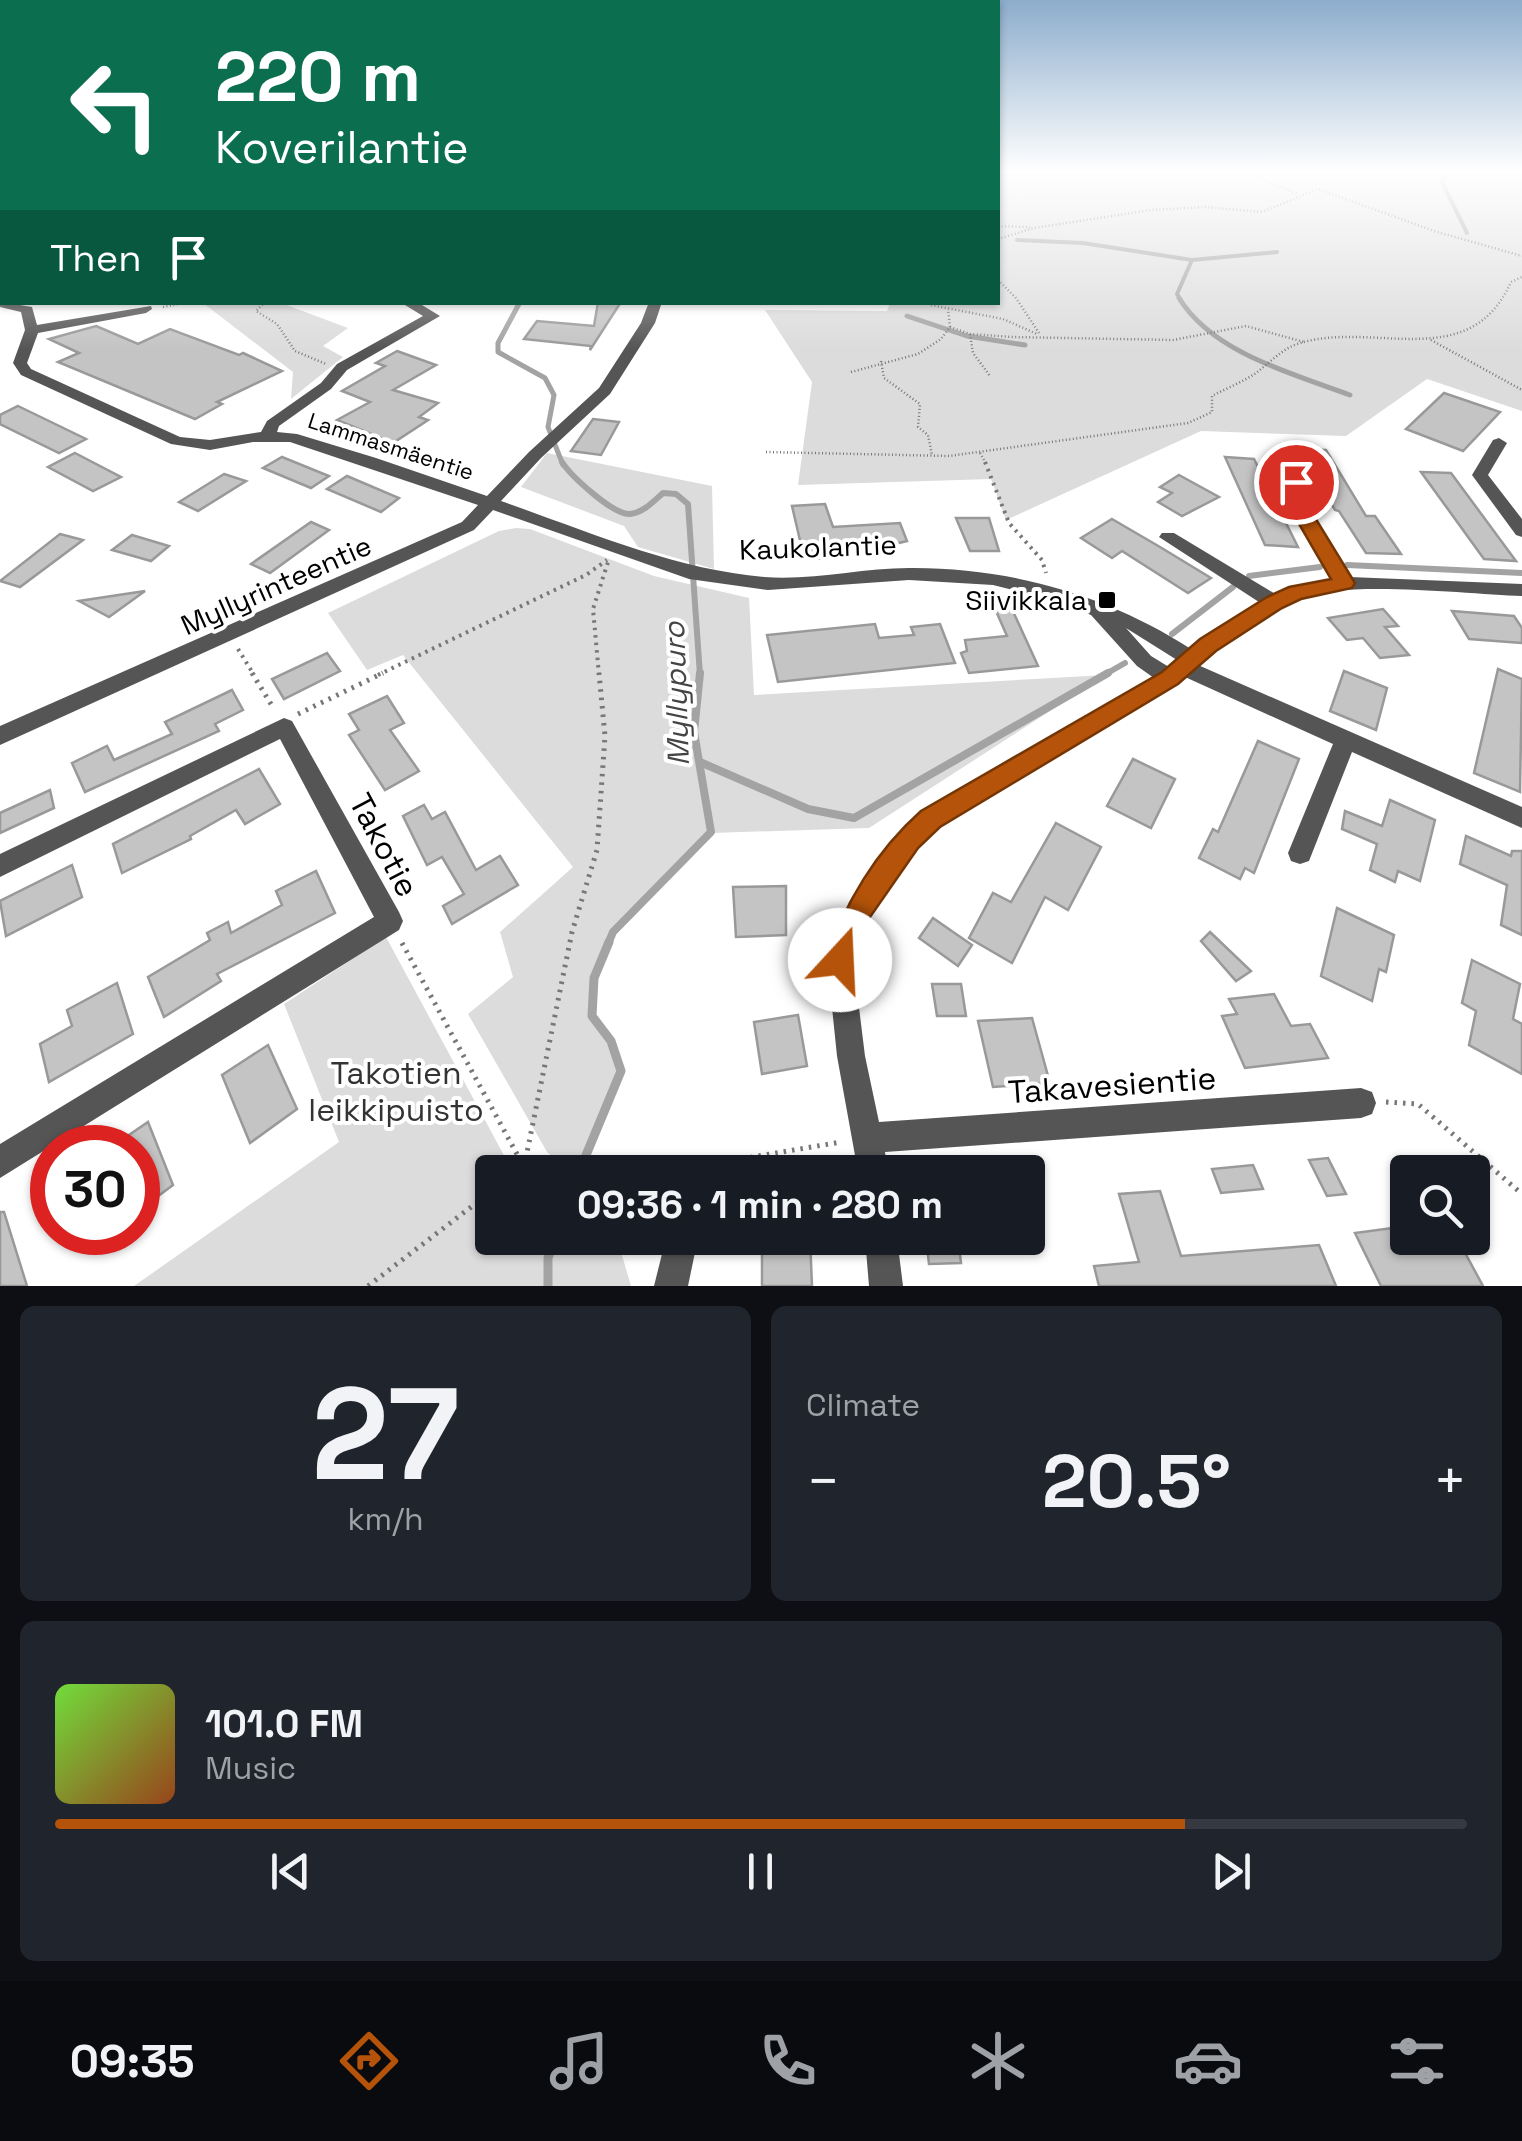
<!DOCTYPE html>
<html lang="en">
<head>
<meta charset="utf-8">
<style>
	:root { --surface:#171b24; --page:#20242c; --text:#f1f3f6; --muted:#9ea1a6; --line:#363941; --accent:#b45309 }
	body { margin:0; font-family:"Space Grotesk",sans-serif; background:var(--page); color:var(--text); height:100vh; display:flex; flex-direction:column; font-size:38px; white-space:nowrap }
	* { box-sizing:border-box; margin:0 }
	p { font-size:32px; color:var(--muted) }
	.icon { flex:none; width:55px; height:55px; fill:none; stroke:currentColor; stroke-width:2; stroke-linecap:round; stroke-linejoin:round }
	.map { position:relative; height:1286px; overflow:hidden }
	.drawer { display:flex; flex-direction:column; gap:20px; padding:20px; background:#0d0f14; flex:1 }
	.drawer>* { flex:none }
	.hud { position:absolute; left:0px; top:0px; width:1000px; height:305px; box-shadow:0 2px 8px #0004; background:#0b6e4f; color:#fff; overflow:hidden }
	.fabs { position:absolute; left:1390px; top:1155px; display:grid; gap:20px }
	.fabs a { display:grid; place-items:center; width:100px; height:100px; border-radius:10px; background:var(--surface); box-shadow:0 2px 8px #0004; font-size:50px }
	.speed { position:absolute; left:30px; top:1125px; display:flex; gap:20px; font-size:50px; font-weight:700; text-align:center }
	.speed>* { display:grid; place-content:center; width:130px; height:130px; border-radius:50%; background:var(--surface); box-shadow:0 2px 8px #0004; line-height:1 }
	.speed .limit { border:15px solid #d22; background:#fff; color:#111 }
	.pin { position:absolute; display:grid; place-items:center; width:85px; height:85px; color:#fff; margin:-42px; border:5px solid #fff; border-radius:50%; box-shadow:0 2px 10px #0007 }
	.me { position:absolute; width:110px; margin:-55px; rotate:20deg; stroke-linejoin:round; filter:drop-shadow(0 0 8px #0008) }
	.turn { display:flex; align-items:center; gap:35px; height:210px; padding:0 50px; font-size:45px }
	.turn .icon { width:130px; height:130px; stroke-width:2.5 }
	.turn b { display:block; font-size:70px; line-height:85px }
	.then { display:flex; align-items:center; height:95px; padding:0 50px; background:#0003; gap:20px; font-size:38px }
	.big { font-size:75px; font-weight:700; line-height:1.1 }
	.drawer .card { flex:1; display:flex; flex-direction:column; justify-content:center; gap:15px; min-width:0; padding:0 35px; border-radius:15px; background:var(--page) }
	.drawer .dial { align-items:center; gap:0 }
	.dial b { font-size:130px; line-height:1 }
	.song { display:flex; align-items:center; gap:30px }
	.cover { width:120px; height:120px; border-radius:15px; background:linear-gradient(135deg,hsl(100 70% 55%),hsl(20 70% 35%)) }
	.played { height:10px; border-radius:5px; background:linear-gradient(90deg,var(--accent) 80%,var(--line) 80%) }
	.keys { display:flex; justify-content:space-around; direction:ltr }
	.heat { display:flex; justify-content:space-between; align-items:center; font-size:55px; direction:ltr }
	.drawer .tiles { flex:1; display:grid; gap:20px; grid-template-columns:1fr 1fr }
	.card:last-child { grid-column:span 2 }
	.trip { position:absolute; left:475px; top:1155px; width:570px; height:100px; border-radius:10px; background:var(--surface); box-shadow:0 2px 8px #0004; font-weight:700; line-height:100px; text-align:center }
	.tabs { display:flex; height:160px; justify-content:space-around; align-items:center; background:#090b0e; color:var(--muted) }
	.tabs .icon { width:70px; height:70px }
	.tabs .selected { color:var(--accent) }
	.tabs b { font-size:45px; color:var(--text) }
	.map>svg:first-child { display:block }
</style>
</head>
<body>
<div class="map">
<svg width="1522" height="1286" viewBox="0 0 1522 1286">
	<rect width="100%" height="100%" fill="#fff"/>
	<g fill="#dcdcdc">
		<path d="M998 170H1522V411L1427 379 1346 436 1201 431 1006 520 991 479 798 485 812 382 765 310 887 311 890 303 998 302Z"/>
		<path d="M203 303H281L348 328 323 346 343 357 291 399 293 372Z"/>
		<path d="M547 453 712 486 714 569 638 547 624 526 521 487Z"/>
		<path d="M516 528 530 529 654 576 749 598 754 695 1106 675 869 828 711 833 614 932 594 978 592 1016 611 1041 621 1071 579 1172H569L547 1152 468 1014 513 977 500 932 573 867 403 655 367 670 328 613 499 531Z"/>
		<path d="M386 937 513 1172H492V1238H617L631 1286H134L339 1142 284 1004Z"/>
	</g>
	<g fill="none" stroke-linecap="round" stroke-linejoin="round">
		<g stroke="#a3a3a3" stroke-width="4">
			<path d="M1447 170 1442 182 1467 233"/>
			<path d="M1017 240 1083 243 1192 260"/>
			<path d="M1181 300 1177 294 1192 260 1277 252"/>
		</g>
		<g stroke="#a3a3a3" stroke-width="5">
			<path d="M1179 298C1213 353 1291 373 1350 395"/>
			<path d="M520 302 498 343V352L545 378 554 395 548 427 563 465"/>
			<path d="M907 316 967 336 1025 345"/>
		</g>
		<g stroke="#a3a3a3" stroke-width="6">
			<path d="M562 462C571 476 613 515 630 514 643 513 654 501 663 493L676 494 688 504 700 675"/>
			<path d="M1347 565 1522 573"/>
			<path d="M1249 576 1320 567"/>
			<path d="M1172 634 1233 587"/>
			<path d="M1104 675 1125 663"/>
		</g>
		<g stroke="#a3a3a3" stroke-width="8">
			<path d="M700 762 808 809 854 818 1108 673"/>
			<path d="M608 944 613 932 711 832 694 732 700 673"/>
		</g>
		<g stroke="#a3a3a3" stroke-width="9">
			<path d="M579 1172 621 1071 611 1041 592 1016 594 978 609 942"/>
			<path d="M548 1286V1258L555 1238"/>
		</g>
	</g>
	<g fill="#c4c4c4" stroke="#999" stroke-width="2.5">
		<path d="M598 302H621L590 350 591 346 524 339 537 321 594 326Z"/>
		<path d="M96 326 138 344 170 329 239 355 243 353 282 371 217 402 222 404 195 419 58 362 79 353 49 339Z"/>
		<path d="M397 351 436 365 393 390 438 403 419 417 428 420 393 443 337 420 370 402 342 391 385 366 376 363Z"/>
		<path d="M1444 393 1500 412 1463 451 1406 429Z"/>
		<path d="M18 406 86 439 59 453 0 424V415Z"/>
		<path d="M593 419 619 422 601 455 571 451Z"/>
		<path d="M1299 449 1326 450 1366 516H1375L1401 554 1366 553 1339 511 1335 510Z"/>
		<path d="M75 453 121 477 93 491 48 467Z"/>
		<path d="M282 457 329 476 311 488 263 468Z"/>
		<path d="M1225 457 1254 459 1298 547 1265 545Z"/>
		<path d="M1421 472 1451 473 1516 561 1484 559Z"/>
		<path d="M224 474 246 481 198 511 179 502Z"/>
		<path d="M1179 475 1219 497 1182 516 1158 502 1172 493 1160 487Z"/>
		<path d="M347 476 399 498 381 512 327 489Z"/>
		<path d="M825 504 833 527 900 523 907 541 882 547 880 543 833 546 836 557 812 559 808 548 802 549 792 506Z"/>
		<path d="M956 518H989L999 551H970Z"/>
		<path d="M1112 519 1160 547 1211 578 1188 593 1122 551 1112 558 1081 538Z"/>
		<path d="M311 522 329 530 270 573 251 564Z"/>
		<path d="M60 534 83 540 20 587 0 581Z"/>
		<path d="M132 535 169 546 151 561 112 550Z"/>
		<path d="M145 591 109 617 79 601Z"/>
		<path d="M1006 596 1038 666 969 673 961 653 967 651 965 640 1007 636 992 602Z"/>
		<path d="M1383 609 1398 626 1385 627 1409 655 1380 658 1363 638 1347 640 1328 618Z"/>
		<path d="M1452 611 1514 616 1522 628V643L1469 639Z"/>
		<path d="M875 624 879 638 914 635 911 627 940 624 955 663 778 682 767 635Z"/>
		<path d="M327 653 340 671 284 699 272 679Z"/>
		<path d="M1498 669 1522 679 1520 792 1474 773Z"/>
		<path d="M1344 671 1387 688 1376 730 1330 711Z"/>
		<path d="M232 690 243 710 215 724 219 731 85 792 72 763 107 746 114 760 172 734 165 722Z"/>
		<path d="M387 696 404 723 390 730 419 771 385 790 349 735 359 730 349 714Z"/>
		<path d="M1258 741 1299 759 1254 873 1245 868 1240 879 1199 858 1213 829 1218 832Z"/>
		<path d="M1133 759 1175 779 1151 828 1107 806Z"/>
		<path d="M259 769 280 804 245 824 236 810 190 836 191 839 122 873 113 844Z"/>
		<path d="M50 790 54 808 0 833V813Z"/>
		<path d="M1390 800 1435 820 1420 881 1398 871 1395 882 1370 870 1377 844 1342 829 1345 811 1382 826Z"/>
		<path d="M424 805 432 819 445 812 476 870 500 856 518 885 452 924 443 906 464 894 442 857 427 865 403 816Z"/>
		<path d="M1056 823 1101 847 1068 910 1045 897 1012 963 969 938 993 893 1011 902Z"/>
		<path d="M1466 836 1511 856 1512 851H1522V935L1501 925 1507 885 1460 864Z"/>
		<path d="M72 865 82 897 6 936 0 901Z"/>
		<path d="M316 871 335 913 217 974 221 981 164 1017 148 977 210 940 207 933 228 922 231 933 282 905 276 891Z"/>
		<path d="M786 886V935L736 937 733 887Z"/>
		<path d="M1337 908 1394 935 1386 972 1379 969 1372 1001 1321 976Z"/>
		<path d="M933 918 972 945 958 966 919 938Z"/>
		<path d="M1210 932 1251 971 1236 981 1201 941Z"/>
		<path d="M1472 960 1520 984 1513 1019 1522 1024V1074L1469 1045 1476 1011 1462 1003Z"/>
		<path d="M117 983 133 1034 49 1082 40 1044 72 1026 67 1010Z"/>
		<path d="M932 984H961L966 1016H937Z"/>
		<path d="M1274 994 1291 1026 1310 1024 1328 1058 1245 1068 1222 1016 1237 1014 1229 999Z"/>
		<path d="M798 1015 807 1066 762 1074 754 1022Z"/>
		<path d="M1032 1018 1050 1083 993 1087 978 1021Z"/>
		<path d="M268 1045 297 1109 250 1143 222 1075Z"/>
		<path d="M148 1122 173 1185 138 1211V1148H110Z"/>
		<path d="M1328 1158 1346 1194 1327 1196 1309 1160Z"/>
		<path d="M1253 1165 1263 1189 1221 1193 1212 1169Z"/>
		<path d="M1160 1191 1181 1256 1319 1245 1336 1286H1099L1094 1266 1139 1262 1119 1194Z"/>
		<path d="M0 1212H4L27 1286H0Z"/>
		<path d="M1408 1226V1238H1457L1483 1286H1381L1355 1233Z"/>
		<path d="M762 1238H810L812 1286H762Z"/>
		<path d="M926 1238H958L961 1263 929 1264Z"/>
	</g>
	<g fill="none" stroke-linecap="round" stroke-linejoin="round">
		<g stroke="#777" stroke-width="2.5" stroke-dasharray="1 2.5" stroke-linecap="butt">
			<path d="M1142 170 1249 174 1298 194"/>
			<path d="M0 207 2 214"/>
			<path d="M998 226 1030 227"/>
			<path d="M998 239 1034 228 1151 210 1205 207 1262 212 1318 189 1434 231 1522 256"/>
			<path d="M998 280 1016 298 1039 333"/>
			<path d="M230 302H245"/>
			<path d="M265 302 256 311 277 324 295 351 326 364"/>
			<path d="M931 305 1003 319 1037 334"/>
			<path d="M163 307 188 302"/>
			<path d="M950 327 970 334 1011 337 1173 340 1246 326 1304 342"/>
			<path d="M970 334 973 353 990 376"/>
			<path d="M1431 340 1522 390"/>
			<path d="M881 361 884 378 920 404 918 427 928 435 932 455"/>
			<path d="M851 372 918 354 941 339 950 327 948 309"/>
			<path d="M766 452 949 456 1188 423 1212 412V396C1225 389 1240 383 1253 375 1268 365 1280 350 1297 344 1372 319 1469 376 1511 282L1522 277"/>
			<path d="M980 453 987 465"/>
		</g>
		<g stroke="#777" stroke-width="4" stroke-dasharray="2.5 5" stroke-linecap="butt">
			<path d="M985 462 1009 523 1042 560 1046 573"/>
			<path d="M238 649 254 675"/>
			<path d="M378 675 586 575 607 560"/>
			<path d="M599 675 593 609 608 562"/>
		</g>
		<g stroke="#777" stroke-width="5" stroke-dasharray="2.5 6" stroke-linecap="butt">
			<path d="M252 673 274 709"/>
			<path d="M298 714 383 673"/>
			<path d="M402 943 524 1167 533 1172"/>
			<path d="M1386 1102 1418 1104 1522 1194"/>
			<path d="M517 1172 524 1167 572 932 597 850 605 736 599 673"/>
			<path d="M711 1172 729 1161 841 1142"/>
			<path d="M368 1286 492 1191"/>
		</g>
		<g fill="#555" fill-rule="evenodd">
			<path d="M0 299 2 302 32 307 37 325 151 306 152 309 146 313 38 333 27 363 31 369 180 437 210 440 261 432 267 421 321 383 337 364 423 316 400 302H417L440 316 347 370 331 389 279 426 277 432 297 434 376 458 487 496 529 452 599 388 641 323 649 302H662L655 323 610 394 541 458 501 501C587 531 673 569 764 577 811 581 861 568 909 568 1008 567 1108 595 1191 649L1262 604 1159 537 1162 533H1174L1277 595 1289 587 1332 579 1286 498 1289 478H1301L1302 498 1350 577 1522 584V596C1469 594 1345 580 1300 598 1273 609 1220 645 1198 665L1522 807V828L1352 752 1309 861 1300 864 1291 861 1288 853 1333 744 1185 677 939 826 917 847 869 916 853 959 865 1056 879 1122 1361 1088 1372 1092 1376 1103 1372 1114 1361 1118 885 1152 888 1172H858L837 1056 827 959 849 902 899 833 923 812 1154 678 1137 666 1091 615 1057 601 993 585 909 580 768 590 689 579 493 510 474 530 0 745V726L462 522 478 505 290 442H253L210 450 171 444 21 375 13 363 25 330 21 312 0 307ZM1126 628 1177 660 1169 667 1151 656Z"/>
			<path d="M1499 438 1507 443 1488 475 1522 519V537L1516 535 1472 475 1493 440Z"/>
			<path d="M284 718 292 721 399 912 403 921 399 930 0 1178V1144L374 917 280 739 0 877V854Z"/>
			<path d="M666 1238H698L688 1286H654Z"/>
			<path d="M865 1238H897L903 1286H869Z"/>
		</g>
	</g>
	<linearGradient id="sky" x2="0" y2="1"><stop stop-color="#8cadcc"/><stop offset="0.49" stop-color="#fff"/><stop offset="1" stop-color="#fff" stop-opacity="0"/></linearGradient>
	<rect width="1522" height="350" fill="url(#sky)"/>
	<path fill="#b45309" stroke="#753606" stroke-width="2.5" d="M1296 476 1305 482 1303 498 1355 583 1352 588 1301 599 1282 608 1216 651 1178 684 940 827 918 848 870 917 851 970 840 974 829 970 825 960C846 902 875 852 921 811L1162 672 1200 639 1267 597 1289 587 1331 579 1284 498 1286 482Z"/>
	<rect fill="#000" stroke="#fff" stroke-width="4" x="1097" y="590" width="20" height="20" rx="5"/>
	<g text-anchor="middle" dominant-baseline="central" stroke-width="8" stroke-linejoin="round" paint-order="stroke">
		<g font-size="22" fill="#000" stroke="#fff">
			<text transform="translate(391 446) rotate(18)">Lammasmäentie</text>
		</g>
		<g font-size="28" fill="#000" stroke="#fff">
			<text transform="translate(818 547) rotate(-2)">Kaukolantie</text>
			<text transform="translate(276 585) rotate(-24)">Myllyrinteentie</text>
		</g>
		<g font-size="28" fill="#000" stroke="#fff" text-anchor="end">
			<text x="1087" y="600">Siivikkala</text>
		</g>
		<g font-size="30" font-style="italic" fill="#444" stroke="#fff">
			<text transform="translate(676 694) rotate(-92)">Myllypuro</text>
		</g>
		<g font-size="32" fill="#000" stroke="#fff">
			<text transform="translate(384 845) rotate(62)">Takotie</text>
			<text transform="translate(1112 1085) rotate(-4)">Takavesientie</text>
		</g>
		<g font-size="32" fill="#333" stroke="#fff">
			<text x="396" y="1073">Takotien<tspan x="396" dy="37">leikkipuisto</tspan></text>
		</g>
	</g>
</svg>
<div class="fabs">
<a><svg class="icon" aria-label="search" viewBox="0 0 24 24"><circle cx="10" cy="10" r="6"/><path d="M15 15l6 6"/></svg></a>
</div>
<div class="speed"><div class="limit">30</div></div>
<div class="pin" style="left:1296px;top:482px;background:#d93025"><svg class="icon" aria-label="arrive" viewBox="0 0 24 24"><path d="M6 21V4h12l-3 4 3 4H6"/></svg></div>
<svg class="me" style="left:840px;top:960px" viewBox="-20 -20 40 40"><circle r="19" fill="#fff"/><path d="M0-13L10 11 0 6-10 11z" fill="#b45309"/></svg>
<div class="trip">09:36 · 1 min · 280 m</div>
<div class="hud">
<div class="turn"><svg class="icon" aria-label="left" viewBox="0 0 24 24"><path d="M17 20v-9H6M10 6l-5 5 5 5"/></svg><div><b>220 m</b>Koverilantie</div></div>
<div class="then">Then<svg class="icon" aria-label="arrive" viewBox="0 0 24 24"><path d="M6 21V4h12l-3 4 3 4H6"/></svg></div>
</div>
</div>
<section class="drawer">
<div class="tiles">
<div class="card dial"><b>27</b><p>km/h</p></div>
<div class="card"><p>Climate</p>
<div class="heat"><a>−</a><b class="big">20.5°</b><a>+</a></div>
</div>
<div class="card">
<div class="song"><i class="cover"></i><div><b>101.0 FM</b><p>Music</p></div></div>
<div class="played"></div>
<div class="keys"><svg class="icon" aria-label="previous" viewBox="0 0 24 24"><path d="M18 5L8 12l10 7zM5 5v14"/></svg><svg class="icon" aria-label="pause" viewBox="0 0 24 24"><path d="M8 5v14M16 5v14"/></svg><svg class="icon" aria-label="next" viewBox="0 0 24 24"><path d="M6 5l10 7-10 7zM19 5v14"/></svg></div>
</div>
</div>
</section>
<nav class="tabs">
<b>09:35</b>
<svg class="icon selected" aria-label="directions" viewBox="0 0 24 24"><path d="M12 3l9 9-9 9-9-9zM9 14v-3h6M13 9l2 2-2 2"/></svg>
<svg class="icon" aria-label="music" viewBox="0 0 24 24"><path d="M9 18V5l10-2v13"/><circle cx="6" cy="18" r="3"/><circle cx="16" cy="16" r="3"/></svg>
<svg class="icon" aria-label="phone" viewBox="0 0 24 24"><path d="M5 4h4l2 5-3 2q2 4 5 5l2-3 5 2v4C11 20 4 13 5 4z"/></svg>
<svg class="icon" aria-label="climate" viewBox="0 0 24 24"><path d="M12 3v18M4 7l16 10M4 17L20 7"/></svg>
<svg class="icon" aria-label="car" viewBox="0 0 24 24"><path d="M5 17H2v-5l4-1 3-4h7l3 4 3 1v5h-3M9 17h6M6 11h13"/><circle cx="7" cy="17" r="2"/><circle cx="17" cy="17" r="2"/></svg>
<svg class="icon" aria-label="filters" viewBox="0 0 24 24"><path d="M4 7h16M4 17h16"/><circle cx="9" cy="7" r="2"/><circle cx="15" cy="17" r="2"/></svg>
</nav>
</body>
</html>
